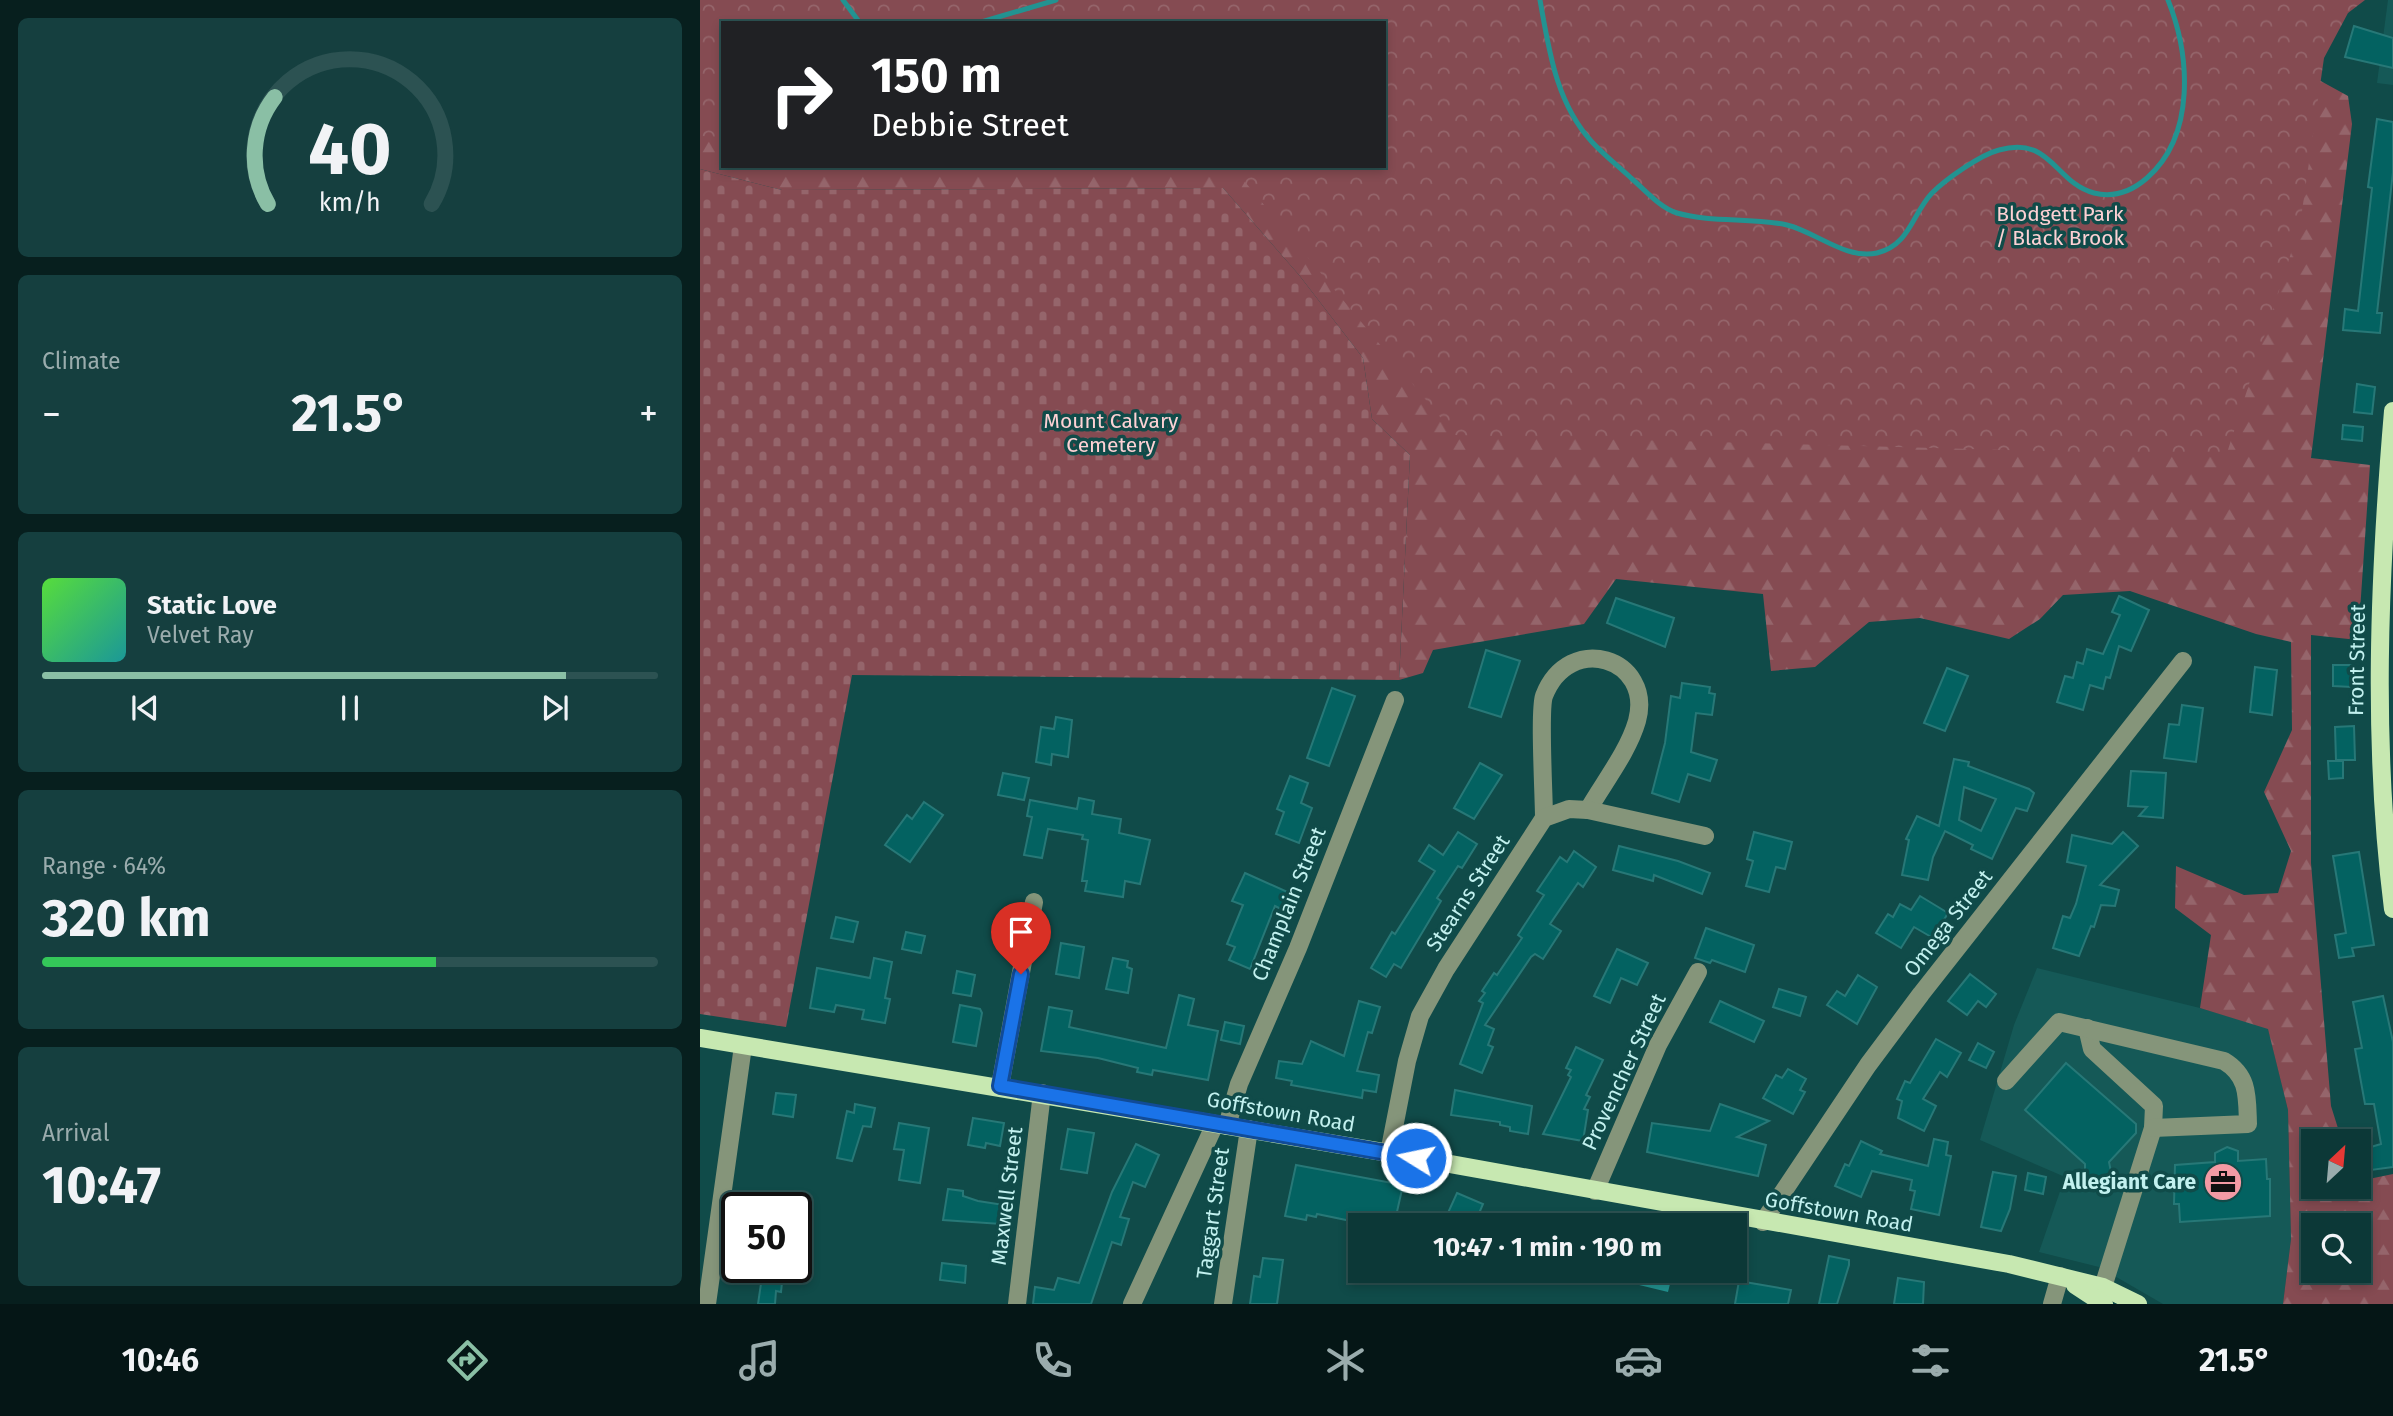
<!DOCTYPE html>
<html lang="en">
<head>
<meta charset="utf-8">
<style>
	:root { --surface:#0c3837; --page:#153f3f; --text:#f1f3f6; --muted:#9aacad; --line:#2c5252; --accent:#8abfa5 }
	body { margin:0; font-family:"Fira Sans",sans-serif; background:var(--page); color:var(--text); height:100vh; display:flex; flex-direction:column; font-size:26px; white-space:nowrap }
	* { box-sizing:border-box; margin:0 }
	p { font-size:23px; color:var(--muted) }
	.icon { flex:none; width:38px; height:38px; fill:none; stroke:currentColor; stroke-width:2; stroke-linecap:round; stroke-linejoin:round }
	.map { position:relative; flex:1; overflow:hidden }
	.side { display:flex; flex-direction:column; gap:18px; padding:18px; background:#071f1e; width:700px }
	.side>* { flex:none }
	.guide { position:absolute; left:21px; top:21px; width:665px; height:147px; border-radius:0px; box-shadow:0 4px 10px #0003,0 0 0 2px var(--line); background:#202124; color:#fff; overflow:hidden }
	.needle { width:46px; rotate:26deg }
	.controls { position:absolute; left:1601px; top:1129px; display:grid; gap:14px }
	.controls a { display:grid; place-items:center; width:70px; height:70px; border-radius:0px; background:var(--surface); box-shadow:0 4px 10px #0003,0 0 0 2px var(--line); font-size:35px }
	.speed { position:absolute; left:21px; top:1192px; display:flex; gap:14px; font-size:35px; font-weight:700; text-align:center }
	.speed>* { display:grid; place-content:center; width:91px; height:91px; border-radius:50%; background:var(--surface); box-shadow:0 4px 10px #0003,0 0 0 2px var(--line); line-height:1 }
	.speed .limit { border:4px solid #111; border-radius:10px; background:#fff; color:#111 }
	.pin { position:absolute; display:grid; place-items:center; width:60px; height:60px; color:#fff; margin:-72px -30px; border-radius:50% 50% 50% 0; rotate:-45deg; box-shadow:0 0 7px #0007 }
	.pin .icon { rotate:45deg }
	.me { position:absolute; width:77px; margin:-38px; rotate:280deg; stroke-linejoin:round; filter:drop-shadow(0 0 5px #0008) }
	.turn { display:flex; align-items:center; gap:24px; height:147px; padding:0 35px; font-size:32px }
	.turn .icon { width:91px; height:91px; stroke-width:2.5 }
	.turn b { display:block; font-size:49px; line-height:60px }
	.big { font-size:52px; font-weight:700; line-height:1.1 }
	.side .card { flex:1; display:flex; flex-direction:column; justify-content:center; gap:10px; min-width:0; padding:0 24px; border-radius:10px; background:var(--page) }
	.side .dial { align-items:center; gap:0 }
	.dial svg { height:182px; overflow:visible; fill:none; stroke:var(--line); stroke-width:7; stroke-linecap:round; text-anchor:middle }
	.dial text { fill:var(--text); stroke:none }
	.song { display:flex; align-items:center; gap:21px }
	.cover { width:84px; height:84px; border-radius:10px; background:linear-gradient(135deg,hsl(110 70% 55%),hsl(180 70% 35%)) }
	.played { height:7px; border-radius:4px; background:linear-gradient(90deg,var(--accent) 85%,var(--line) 85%) }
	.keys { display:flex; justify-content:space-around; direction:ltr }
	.heat { display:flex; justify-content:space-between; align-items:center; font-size:38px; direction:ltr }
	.charge { height:10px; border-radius:5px; background:linear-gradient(90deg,#34c759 64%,var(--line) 0) }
	.trip { position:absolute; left:648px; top:1213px; width:399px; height:70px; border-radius:0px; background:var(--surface); box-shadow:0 4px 10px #0003,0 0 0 2px var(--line); font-weight:700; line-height:70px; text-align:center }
	.tab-bar { display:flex; height:112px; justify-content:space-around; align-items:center; background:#051616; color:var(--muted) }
	.tab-bar .icon { width:49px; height:49px }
	.tab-bar .active { color:var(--accent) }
	.tab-bar b { font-size:32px; color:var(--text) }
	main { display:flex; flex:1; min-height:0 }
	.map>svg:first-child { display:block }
</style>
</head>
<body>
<main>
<section class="side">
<div class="card dial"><svg viewBox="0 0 100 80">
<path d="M14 69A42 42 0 1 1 86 69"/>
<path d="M14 69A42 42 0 0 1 17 22" stroke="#8abfa5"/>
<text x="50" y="56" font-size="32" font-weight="700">40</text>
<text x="50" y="72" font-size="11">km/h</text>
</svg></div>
<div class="card"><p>Climate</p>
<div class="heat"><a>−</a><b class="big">21.5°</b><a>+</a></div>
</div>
<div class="card">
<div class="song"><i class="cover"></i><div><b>Static Love</b><p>Velvet Ray</p></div></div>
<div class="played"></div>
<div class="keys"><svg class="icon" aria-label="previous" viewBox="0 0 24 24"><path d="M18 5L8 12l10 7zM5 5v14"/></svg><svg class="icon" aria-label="pause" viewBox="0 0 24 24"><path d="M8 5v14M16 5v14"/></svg><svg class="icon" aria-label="next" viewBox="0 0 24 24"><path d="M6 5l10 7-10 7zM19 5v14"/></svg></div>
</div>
<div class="card"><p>Range · 64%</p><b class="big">320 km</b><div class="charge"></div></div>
<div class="card"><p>Arrival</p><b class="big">10:47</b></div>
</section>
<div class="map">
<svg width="1693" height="1304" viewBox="0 0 1693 1304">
	<defs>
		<pattern id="forest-firs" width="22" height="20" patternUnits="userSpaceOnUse" patternTransform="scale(1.75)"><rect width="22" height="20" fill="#854b52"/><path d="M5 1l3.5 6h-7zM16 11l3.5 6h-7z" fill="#95656b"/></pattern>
		<pattern id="cemetery-stones" width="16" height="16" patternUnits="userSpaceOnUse" patternTransform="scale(1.75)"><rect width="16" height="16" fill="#854b52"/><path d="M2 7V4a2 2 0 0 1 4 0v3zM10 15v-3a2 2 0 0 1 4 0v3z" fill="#95656b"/></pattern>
		<pattern id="park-crowns" width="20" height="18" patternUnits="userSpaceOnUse" patternTransform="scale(1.75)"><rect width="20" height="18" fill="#854b52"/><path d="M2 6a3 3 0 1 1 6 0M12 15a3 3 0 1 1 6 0" fill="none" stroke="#95656b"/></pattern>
	</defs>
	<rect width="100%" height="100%" fill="#104b49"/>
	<g fill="#155957">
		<path d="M1688 0H1693V85L1677 83Z"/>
		<path d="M1337 968 1500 1008 1568 1028 1588 1110 1591 1239 1583 1304H1463L1399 1267 1339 1252 1365 1177 1280 1140 1314 1025Z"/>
	</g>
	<path fill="url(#forest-firs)" fill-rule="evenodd" d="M0 0H1077L1608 74 1648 96 1652 124 1611 458 1670 465 1658 640 1611 635V863L1631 1106 1642 1141H1614V1186H1659V1181L1693 1174V1304H1583L1591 1239 1588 1110 1568 1029 1500 1008 1511 935 1475 908 1476 866 1544 895 1578 893 1591 851 1564 792 1592 730 1591 642 1556 634 1430 591 1363 595 1340 619 1309 639 1220 618 1169 622 1115 667 1071 671 1063 594 916 579 884 624 733 650 723 673 699 680 710 455 672 419 663 358 599 275 523 188 82 190 0 169ZM23 23H684V166H23ZM1614 1225H1659V1270H1614Z"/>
	<path fill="url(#cemetery-stones)" d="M0 169 82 190 523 188 599 275 663 358 672 419 710 455 699 680 152 675 86 1027 0 1014Z"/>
	<path fill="url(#park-crowns)" d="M0 0H1665L1648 13 1624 58 1600 225 1526 456 755 435 536 171 464 166H684V23H23V137L0 136Z"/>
	<path fill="#229391" d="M938 1271 972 1276 968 1292 935 1284Z"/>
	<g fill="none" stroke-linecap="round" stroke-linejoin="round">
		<g stroke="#229391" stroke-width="5">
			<path d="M143 0 160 23"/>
			<path d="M840 0C849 50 856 103 892 142 904 155 918 166 931 178 944 189 960 208 977 213 1012 223 1052 217 1087 225 1116 232 1146 260 1177 253 1210 245 1212 214 1232 193 1246 179 1280 155 1299 150 1351 135 1355 183 1394 193 1414 198 1432 191 1447 178 1496 135 1490 55 1468 0"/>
			<path d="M278 23 356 0"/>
		</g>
	</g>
	<g fill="#036261" stroke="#277877" stroke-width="2" fill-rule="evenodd">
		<path d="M1654 26 1693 38V68L1645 57Z"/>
		<path d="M1677 119 1693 122V172L1677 313H1682L1680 333 1643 330 1645 309 1658 311 1672 188 1668 187Z"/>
		<path d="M1657 384 1675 387 1672 414 1654 412Z"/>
		<path d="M1643 425 1663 427 1662 441 1642 439Z"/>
		<path d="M1419 596 1449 610 1431 651 1419 646 1410 678 1406 677 1403 689 1390 685 1383 710 1357 702 1365 676 1373 678 1377 662 1383 664 1387 649 1403 654 1420 615 1412 612Z"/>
		<path d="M916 598 974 618 965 647 907 623Z"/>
		<path d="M786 650 820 661 801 717 769 707Z"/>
		<path d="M1633 665H1653L1652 687 1633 686Z"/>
		<path d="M1555 667 1577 670 1572 715 1550 712Z"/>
		<path d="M1247 668 1268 676 1245 731 1224 723Z"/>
		<path d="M982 683 1010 687 1009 693 1015 694 1012 715 996 713 991 752 1017 760 1010 781 988 774 979 802 952 793 965 743 971 696 980 698Z"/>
		<path d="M632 688 655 696 629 766 607 758Z"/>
		<path d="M1482 705 1503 708 1496 762 1464 758 1469 724 1479 725Z"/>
		<path d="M356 717 372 720 368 757 352 754 351 765 336 762 341 727 354 729Z"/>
		<path d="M1654 726 1655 760H1636L1635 727Z"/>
		<path d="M1254 759 1269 762 1268 766 1329 789 1334 793 1327 811 1316 808 1292 859 1271 849 1273 845 1245 831 1233 857 1228 880 1202 875 1209 840 1206 839 1217 816 1239 826ZM1264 787 1296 799 1281 831 1259 820Z"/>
		<path d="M1628 761H1643V778L1629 779Z"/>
		<path d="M780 763 802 775 774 819 754 808Z"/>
		<path d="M1431 771 1466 773 1463 818 1439 816 1447 807 1428 806Z"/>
		<path d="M303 773 329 778 324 800 298 795Z"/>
		<path d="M590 776 608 783 601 803 612 808 599 843 576 834 584 812 577 809Z"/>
		<path d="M379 798 394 801 392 814 421 819 419 833 450 840 440 884 425 881 423 897 385 891 387 881H382L388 840 382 839 383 835 348 829 342 858 324 855 332 817 327 816 330 800 377 809Z"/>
		<path d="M224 802 243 815 210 862 185 845 207 815 212 819Z"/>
		<path d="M758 832 777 844 762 868 758 866 737 898 741 901 701 968 694 964 686 977 671 968 692 932 695 934 735 871 719 861 729 845 743 855Z"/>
		<path d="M1054 832 1092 842 1085 869 1076 867 1069 892 1046 886 1053 861 1047 859Z"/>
		<path d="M1423 832 1438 846 1400 885 1419 890 1415 906 1401 905 1394 927 1391 926 1379 956 1353 948 1363 916 1370 918 1376 904 1386 866 1367 862 1372 835 1412 844Z"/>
		<path d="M919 846 978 861 1010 873 1002 894 954 875 953 881 913 870Z"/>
		<path d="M874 851 896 867 883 887 878 883 850 924 861 931 843 959 835 954 831 957 785 1025 794 1029 788 1045 793 1047 782 1073 760 1064 783 1003 779 1001 785 993 782 991 794 973 797 975 822 938 818 935 844 895 837 891 860 857 867 862Z"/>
		<path d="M1659 852 1674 945 1652 948 1654 956 1639 958 1635 935 1646 933 1633 856Z"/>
		<path d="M545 873 592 894 585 911 575 906 550 969 529 960 535 947 527 944 543 905 532 901Z"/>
		<path d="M1220 896 1248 913 1233 938 1214 927 1201 948 1176 933 1188 914 1193 917 1200 904 1211 910Z"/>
		<path d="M136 917 158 922 153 942 131 938Z"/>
		<path d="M1006 928 1054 945 1045 972 1012 960 1010 963 995 958Z"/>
		<path d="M206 932 225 936 221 953 202 949Z"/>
		<path d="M361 943 384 947 379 978 356 974Z"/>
		<path d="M917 949 948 963 937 985 921 978 910 1003 894 996Z"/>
		<path d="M174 958 192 962 185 998 190 999 185 1023 162 1019 164 1010 136 1005 134 1012 110 1008 117 968 170 978Z"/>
		<path d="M413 958 428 961 427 967 432 969 428 993 406 989Z"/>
		<path d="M257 971 275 975 271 996 253 993Z"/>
		<path d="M1270 974 1296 994 1286 1007 1278 1001 1267 1015 1248 1001Z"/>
		<path d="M1158 975 1177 987 1157 1024 1127 1005 1137 991 1145 996Z"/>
		<path d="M1079 989 1106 997 1100 1016 1073 1007Z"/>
		<path d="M479 995 494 999 488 1025 518 1031 508 1080 453 1070 452 1075 437 1072 438 1068 398 1058 341 1051 349 1007 372 1011 369 1027 466 1048Z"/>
		<path d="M1683 996 1693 1042V1167L1671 1170 1664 1149 1681 1144 1674 1104H1665L1655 1049 1662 1048 1653 1002Z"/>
		<path d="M659 1001 680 1007 672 1033 668 1032 657 1071 679 1075 676 1092 663 1090 662 1098 591 1085 592 1081 576 1078 579 1061 602 1064 611 1041 644 1056Z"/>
		<path d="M1020 1001 1064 1021 1054 1042 1010 1022Z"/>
		<path d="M260 1005 280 1009 282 1013 276 1046 253 1042Z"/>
		<path d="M525 1022 544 1026 540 1044 521 1040Z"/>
		<path d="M1236 1039 1261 1053 1247 1077 1240 1072 1223 1099 1236 1106 1224 1131 1198 1118 1202 1101 1197 1099 1205 1081 1210 1083Z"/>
		<path d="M1278 1043 1294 1052 1286 1068 1269 1060Z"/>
		<path d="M876 1047 903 1060 886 1095 890 1097 884 1109 888 1110 883 1141 843 1134 871 1077 868 1075 871 1070 866 1068Z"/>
		<path d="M1366 1063 1436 1124V1133L1409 1162 1411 1172 1403 1182H1393L1385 1175V1164L1325 1110Z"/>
		<path d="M1088 1069 1106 1079 1100 1090 1105 1092 1093 1114 1063 1098 1076 1075 1082 1078Z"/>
		<path d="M755 1090 832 1106 828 1134 810 1131V1127L800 1125V1122L751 1115Z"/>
		<path d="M76 1093 96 1095 93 1117 73 1114Z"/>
		<path d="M155 1104 175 1108 171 1127 163 1126 152 1161 137 1158 147 1111 154 1113Z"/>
		<path d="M1020 1104 1069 1121 1037 1137 1066 1145 1058 1176 947 1152 952 1123 1010 1131Z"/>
		<path d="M273 1118 304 1123 300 1146 286 1143 285 1148 268 1145Z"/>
		<path d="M199 1123 229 1128 220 1183 199 1180 204 1150 194 1149Z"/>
		<path d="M368 1129 394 1133 387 1173 361 1169Z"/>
		<path d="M1234 1139 1248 1142 1246 1155 1251 1156 1239 1215 1211 1209 1215 1191 1210 1190 1212 1180 1172 1171 1161 1197 1135 1186 1145 1164 1149 1166 1161 1141 1182 1151 1180 1154 1228 1166Z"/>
		<path d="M436 1144 459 1155 445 1187 433 1182 420 1217 429 1219 421 1245 412 1242 391 1304H333L335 1287 354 1290 358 1278 379 1283 412 1192Z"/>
		<path d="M1527 1147 1538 1151V1161L1566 1159 1567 1179H1570V1216L1480 1222 1479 1204H1474L1475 1165 1515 1162V1153Z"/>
		<path d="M596 1165 703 1185 694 1225H670L617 1214 616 1217 607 1215 606 1220 585 1216Z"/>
		<path d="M1293 1172 1316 1176 1310 1209 1301 1231 1281 1227Z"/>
		<path d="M1328 1173 1346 1177 1343 1194 1325 1190Z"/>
		<path d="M248 1189 263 1191V1196L278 1201 304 1205 301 1224 243 1220Z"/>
		<path d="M757 1193 783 1204 774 1225H751L754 1218 747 1215Z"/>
		<path d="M1129 1256 1149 1260V1265L1137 1304H1119Z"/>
		<path d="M563 1258 583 1260 577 1304H550L554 1276 560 1277Z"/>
		<path d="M242 1263 266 1266 265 1283 240 1280Z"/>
		<path d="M63 1270 83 1273 81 1292 76 1291 75 1304H58Z"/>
		<path d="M1198 1278 1224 1282 1223 1304H1194Z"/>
		<path d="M1039 1281 1091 1290 1088 1304H1035Z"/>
	</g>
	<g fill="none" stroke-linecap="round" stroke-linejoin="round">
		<g stroke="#85957a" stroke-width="18">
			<path d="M844 818C844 796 839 711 844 696 869 631 954 658 937 721 928 752 904 782 888 810"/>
			<path d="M1387 1028 1392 1049 1454 1106 1453 1128 1403 1287"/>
			<path d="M1306 1081 1359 1022 1524 1061C1549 1076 1547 1097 1548 1124L1453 1128"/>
			<path d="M300 1086 334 902"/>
			<path d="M527 1126 539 1084 598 948 695 700"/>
			<path d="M689 1153 707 1061 720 1016 746 969 844 818 869 809 888 810 1005 836"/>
			<path d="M895 1191 958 1045 998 972"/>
			<path d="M1063 1222 1168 1065 1221 994 1483 661"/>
			<path d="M7 1304 43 1046"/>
			<path d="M317 1304 342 1093"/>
			<path d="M432 1304 515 1124"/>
			<path d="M523 1304 549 1129"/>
			<path d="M1352 1304 1360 1276"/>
		</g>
		<g stroke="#c7e8b1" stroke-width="18">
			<path d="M1693 411C1679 577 1672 743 1693 909"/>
			<path d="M0 1038 689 1153 1309 1264 1403 1287 1438 1304"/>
			<path d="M1375 1285 1404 1304"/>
		</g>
	</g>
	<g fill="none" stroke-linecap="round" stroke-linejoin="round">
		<g stroke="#114b97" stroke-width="18">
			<path id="route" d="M321 974 300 1086 716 1158"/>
		</g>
		<use href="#route" stroke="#1a73e8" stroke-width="12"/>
	</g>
	<defs>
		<g id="office-disc" transform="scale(2.0125)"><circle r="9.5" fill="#f49aa4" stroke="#104b49"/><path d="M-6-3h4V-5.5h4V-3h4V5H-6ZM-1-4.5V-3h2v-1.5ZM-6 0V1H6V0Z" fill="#111"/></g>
	</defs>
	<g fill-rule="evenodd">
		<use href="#office-disc" x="1523" y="1182"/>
	</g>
	<g text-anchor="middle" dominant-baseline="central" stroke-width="7" stroke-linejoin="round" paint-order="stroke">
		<g font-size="21" fill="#fdd1d4" stroke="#104b49">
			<text x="1360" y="214">Blodgett Park<tspan x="1360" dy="24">/ Black Brook</tspan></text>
			<text x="411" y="421">Mount Calvary<tspan x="411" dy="24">Cemetery</tspan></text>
		</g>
		<g font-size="21" fill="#c2f1ef" stroke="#104b49">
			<text transform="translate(1657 660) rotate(-89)">Front Street</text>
			<text transform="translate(768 893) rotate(-57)">Stearns Street</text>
			<text transform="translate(589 904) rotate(-68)">Champlain Street</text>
			<text transform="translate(1248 923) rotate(-52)">Omega Street</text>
			<text transform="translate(924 1072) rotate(-65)">Provencher Street</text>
			<text transform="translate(581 1112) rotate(10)">Goffstown Road</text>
			<text transform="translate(307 1196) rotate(-83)">Maxwell Street</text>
			<text transform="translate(1139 1212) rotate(10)">Goffstown Road</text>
			<text transform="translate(513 1213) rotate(-82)">Taggart Street</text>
		</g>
		<g font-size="21" font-weight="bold" fill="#c2f1ef" stroke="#104b49" text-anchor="end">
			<text x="1496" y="1182">Allegiant Care</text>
		</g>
	</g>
</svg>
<div class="controls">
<a><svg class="needle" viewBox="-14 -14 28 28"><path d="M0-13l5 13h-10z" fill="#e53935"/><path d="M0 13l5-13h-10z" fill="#9aacad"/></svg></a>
<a><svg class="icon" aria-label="search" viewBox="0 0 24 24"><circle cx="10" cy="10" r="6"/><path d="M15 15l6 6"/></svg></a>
</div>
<div class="speed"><div class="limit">50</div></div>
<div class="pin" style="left:321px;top:974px;background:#d93025"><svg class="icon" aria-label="arrive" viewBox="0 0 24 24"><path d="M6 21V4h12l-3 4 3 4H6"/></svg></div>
<svg class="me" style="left:716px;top:1158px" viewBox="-20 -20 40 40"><circle r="17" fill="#1a73e8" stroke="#fff" stroke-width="3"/><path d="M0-11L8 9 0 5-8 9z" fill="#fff"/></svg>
<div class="trip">10:47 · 1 min · 190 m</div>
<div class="guide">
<div class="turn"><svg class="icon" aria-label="right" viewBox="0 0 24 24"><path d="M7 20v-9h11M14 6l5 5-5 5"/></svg><div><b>150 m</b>Debbie Street</div></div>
</div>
</div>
</main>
<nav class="tab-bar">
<b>10:46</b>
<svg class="icon active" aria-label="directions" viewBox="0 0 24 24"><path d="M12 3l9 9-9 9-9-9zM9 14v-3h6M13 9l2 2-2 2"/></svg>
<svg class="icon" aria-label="music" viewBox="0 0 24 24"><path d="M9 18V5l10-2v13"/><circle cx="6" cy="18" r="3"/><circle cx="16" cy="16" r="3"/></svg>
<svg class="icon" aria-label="phone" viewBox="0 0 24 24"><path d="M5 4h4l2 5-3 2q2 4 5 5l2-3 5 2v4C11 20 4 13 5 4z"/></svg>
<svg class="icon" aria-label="climate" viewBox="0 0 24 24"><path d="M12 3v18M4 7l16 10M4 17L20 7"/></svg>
<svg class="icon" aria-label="car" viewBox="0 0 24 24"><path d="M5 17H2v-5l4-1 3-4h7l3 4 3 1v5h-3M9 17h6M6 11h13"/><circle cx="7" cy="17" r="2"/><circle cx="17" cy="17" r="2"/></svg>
<svg class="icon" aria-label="filters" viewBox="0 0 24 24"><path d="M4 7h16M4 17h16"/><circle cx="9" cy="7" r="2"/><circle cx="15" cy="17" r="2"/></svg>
<b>21.5°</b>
</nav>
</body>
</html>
